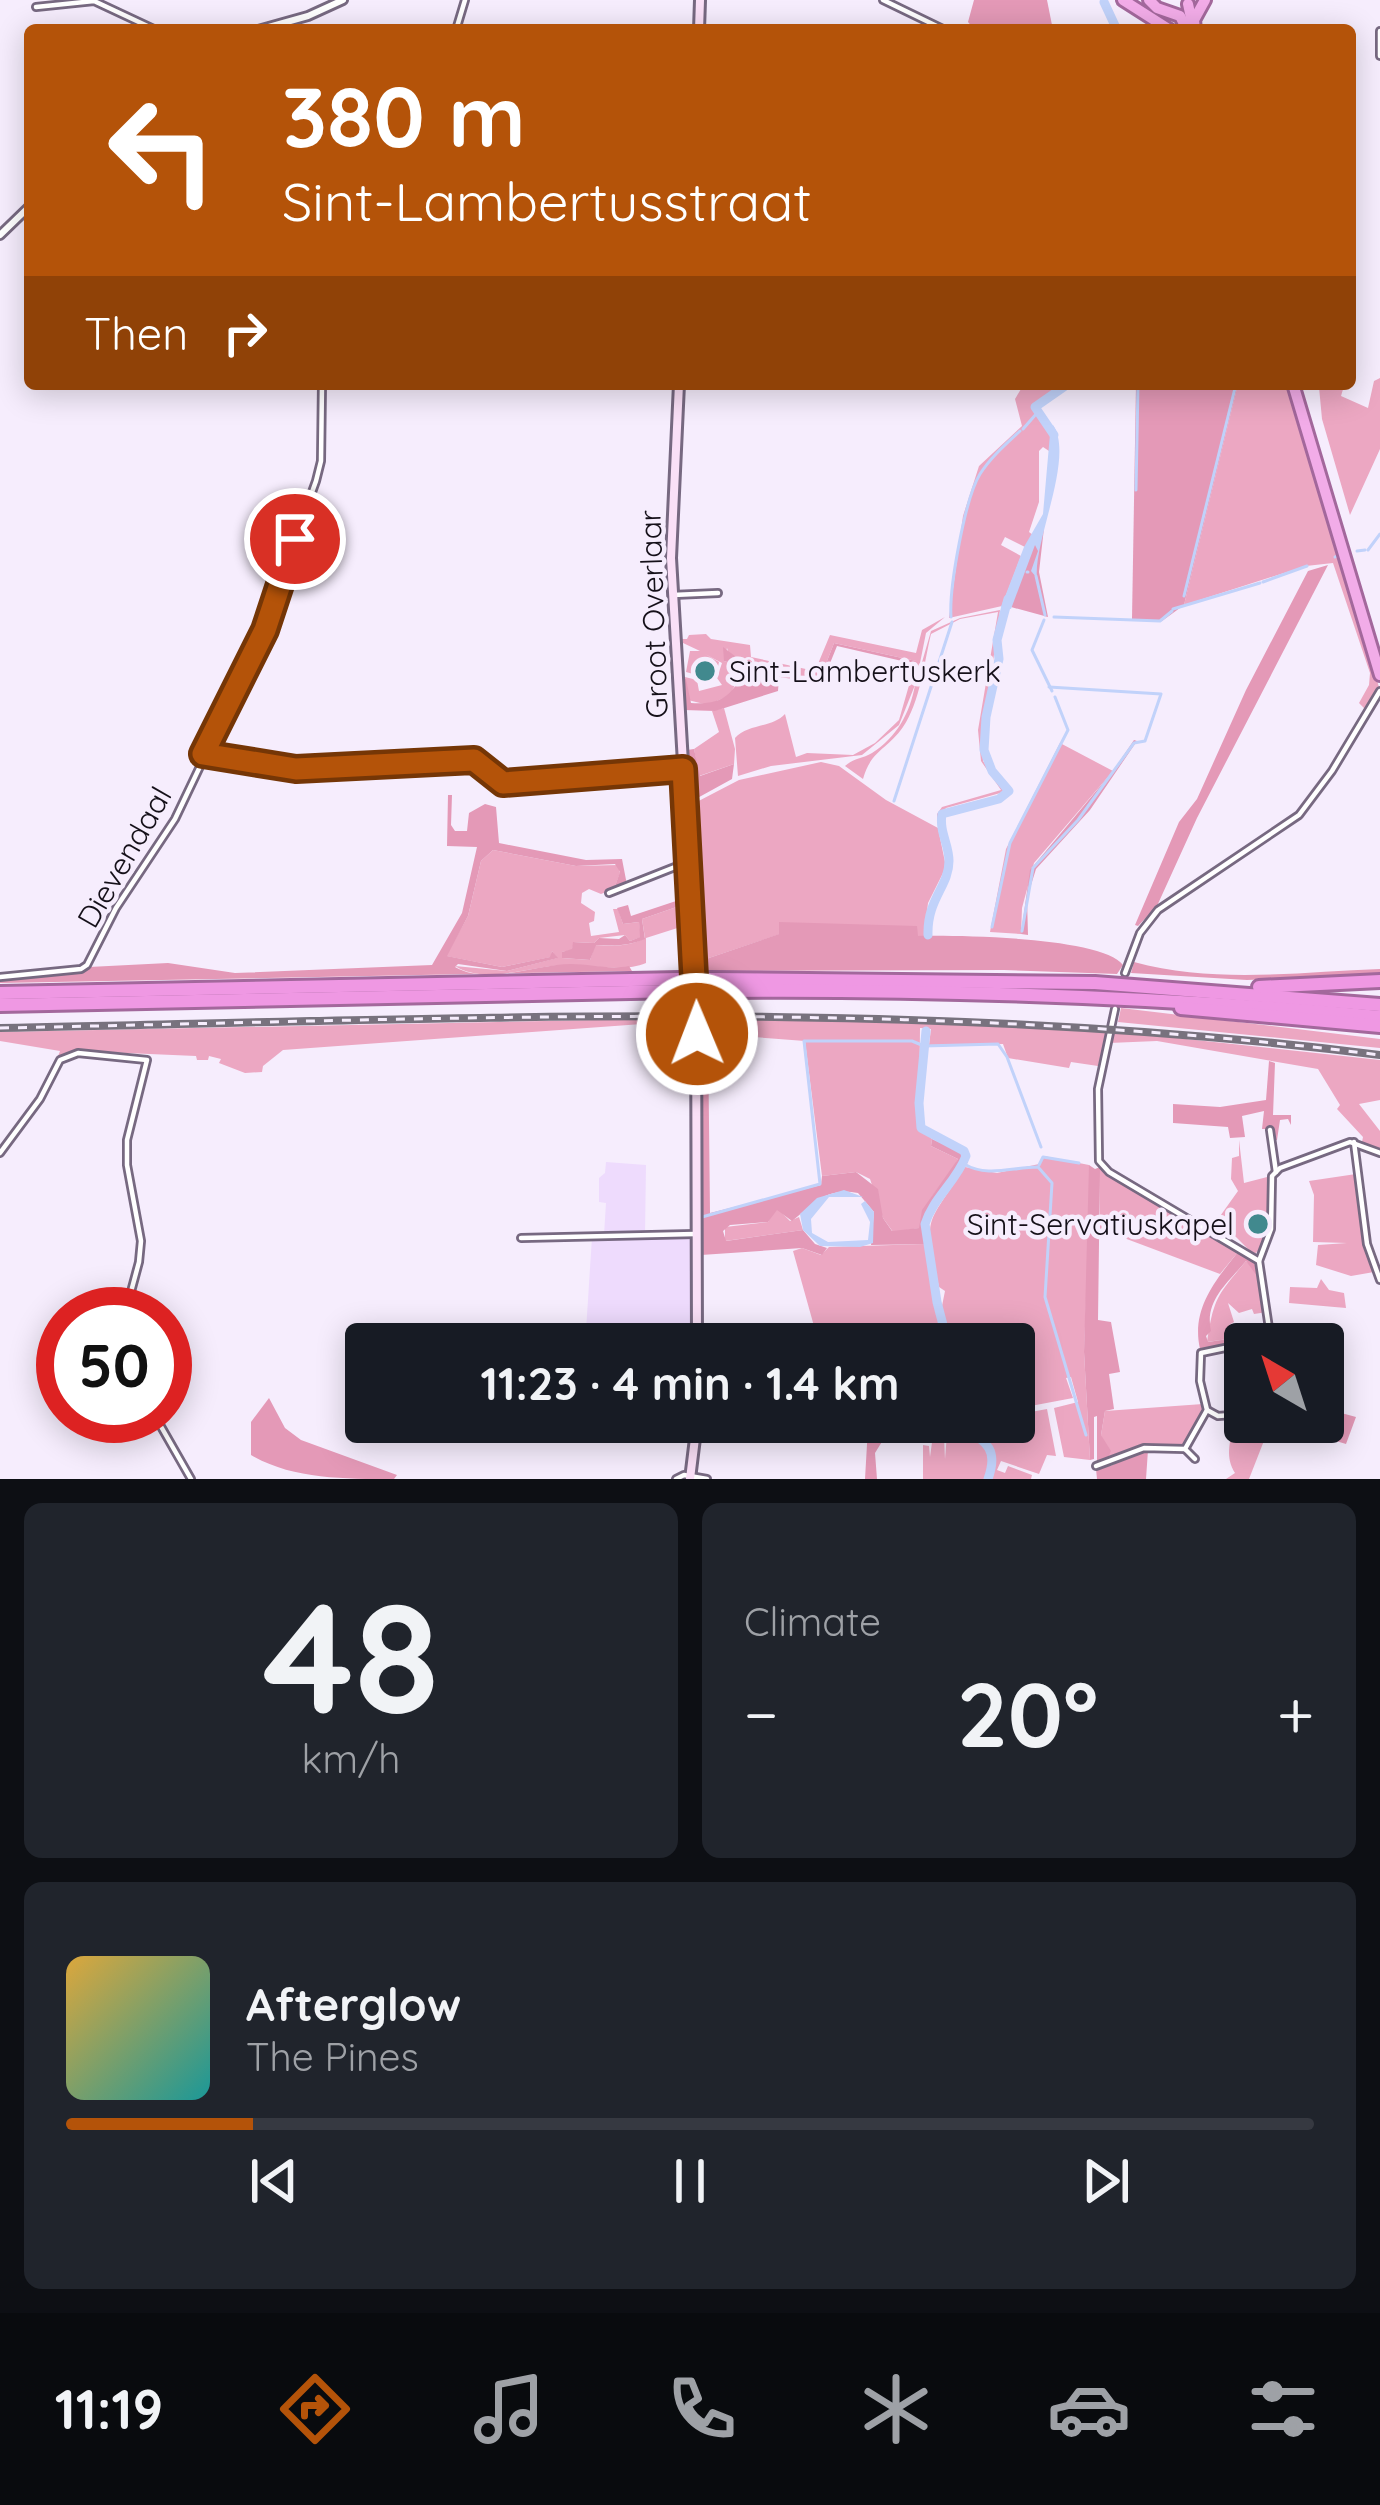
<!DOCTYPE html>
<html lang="en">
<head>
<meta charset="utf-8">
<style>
	:root { --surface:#171b24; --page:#20242c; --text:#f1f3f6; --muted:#9ea1a6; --line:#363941; --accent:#b45309 }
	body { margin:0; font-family:Quicksand,sans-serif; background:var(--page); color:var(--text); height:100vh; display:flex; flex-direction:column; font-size:45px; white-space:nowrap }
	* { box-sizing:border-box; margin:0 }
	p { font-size:39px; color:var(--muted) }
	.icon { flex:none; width:66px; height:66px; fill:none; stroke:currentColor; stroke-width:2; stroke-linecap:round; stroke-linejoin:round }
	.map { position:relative; height:1479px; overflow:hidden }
	.sheet { display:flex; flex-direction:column; gap:24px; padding:24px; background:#0d0f14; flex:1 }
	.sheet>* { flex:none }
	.top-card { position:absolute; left:24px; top:24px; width:1332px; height:366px; border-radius:12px; box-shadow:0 6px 30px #0003; background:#b45309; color:#fff; overflow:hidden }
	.needle { width:78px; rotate:321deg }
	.tools { position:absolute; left:1224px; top:1323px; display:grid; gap:24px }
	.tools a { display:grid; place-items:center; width:120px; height:120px; border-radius:12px; background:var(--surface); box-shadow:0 6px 30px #0003; font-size:60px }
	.speed { position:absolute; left:36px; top:1287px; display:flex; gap:24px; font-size:60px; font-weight:700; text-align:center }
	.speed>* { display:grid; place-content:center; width:156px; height:156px; border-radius:50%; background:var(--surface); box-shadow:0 6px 30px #0003; line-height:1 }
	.speed .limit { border:18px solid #d22; background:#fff; color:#111 }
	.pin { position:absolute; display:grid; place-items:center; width:102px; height:102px; color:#fff; margin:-51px; border:6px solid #fff; border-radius:50%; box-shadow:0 3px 12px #0007 }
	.me { position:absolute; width:132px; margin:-66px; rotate:359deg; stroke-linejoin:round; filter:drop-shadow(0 0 9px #0008) }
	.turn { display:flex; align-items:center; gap:42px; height:252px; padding:0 60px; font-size:54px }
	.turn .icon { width:156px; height:156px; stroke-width:2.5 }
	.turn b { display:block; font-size:84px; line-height:102px }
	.then { display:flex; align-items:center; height:114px; padding:0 60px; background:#0003; gap:24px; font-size:45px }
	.big { font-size:90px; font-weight:800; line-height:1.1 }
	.sheet .card { flex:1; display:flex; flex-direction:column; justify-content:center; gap:18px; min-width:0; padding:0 42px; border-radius:18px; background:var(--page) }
	.sheet .dial { align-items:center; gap:0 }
	.dial b { font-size:156px; line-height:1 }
	.song { display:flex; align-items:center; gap:36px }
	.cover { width:144px; height:144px; border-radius:18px; background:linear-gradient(135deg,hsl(40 70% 55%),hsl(180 70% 35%)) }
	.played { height:12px; border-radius:6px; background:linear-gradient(90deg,var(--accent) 15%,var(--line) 15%) }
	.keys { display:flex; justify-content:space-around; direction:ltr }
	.heat { display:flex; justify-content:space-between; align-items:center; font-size:66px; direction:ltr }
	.sheet .tiles { flex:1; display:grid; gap:24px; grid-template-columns:1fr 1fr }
	.card:last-child { grid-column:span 2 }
	.trip { position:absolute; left:345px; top:1323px; width:690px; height:120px; border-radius:12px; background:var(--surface); box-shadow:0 6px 30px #0003; font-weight:800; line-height:120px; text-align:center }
	.menu { display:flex; height:192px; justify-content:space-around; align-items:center; background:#090b0e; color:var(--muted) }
	.menu .icon { width:84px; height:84px }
	.menu .active { color:var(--accent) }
	.menu b { font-size:54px; color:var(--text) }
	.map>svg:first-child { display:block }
</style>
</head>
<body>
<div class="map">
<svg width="1380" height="1479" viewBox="0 0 1380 1479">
	<rect width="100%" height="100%" fill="#f6edfd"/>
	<g fill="#eedbfd">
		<path d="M606 1162 646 1165 645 1235H604L606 1203 599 1202V1178L605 1173Z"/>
		<path d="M592 1237H691L693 1336 586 1331Z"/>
	</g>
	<g fill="#eca7c2">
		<path d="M1380 378V449L1350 515 1322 419 1319 387 1344 386 1341 396 1368 408 1374 381Z"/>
		<path d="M1024 384H1064L1031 406 1052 433 1049 451 1043 447 1039 451V502L1029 532 1033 535 1025 547 1005 537 1001 545 1021 556 1002 606 949 618 963 516 979 466 1022 426 1015 399Z"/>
		<path d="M1238 384H1287L1379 687 1366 710 1359 703 1369 685 1370 673 1333 563 1306 566 1184 605Z"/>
		<path d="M1000 610 982 743 983 761 1004 792 946 808 937 823V814L942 807 1001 790 981 761 978 730 998 612 960 619 931 634C924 663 920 702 903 727 887 750 871 750 863 779L845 766C854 758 862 759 872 753 897 737 910 713 915 685L899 725 862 755 771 766 738 776 735 738C747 724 772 728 785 714L796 757 807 753 853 755 875 743 899 720 916 661 834 643 820 679 747 666 741 658 729 655 727 648 724 661 744 667 730 695 708 705 688 700 685 677 697 680 699 691 722 685 717 678 722 663 705 654 719 662 716 676 706 677 713 667 708 661 703 662 701 676 686 672 690 651H700L683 643 682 639H687L689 635 706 634 711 639 750 645 751 657 815 671 830 635 916 653 922 630 945 617 926 633 916 683 931 631 960 618Z"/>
		<path d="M724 708 735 749 734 764 699 776 694 749 719 732 712 711Z"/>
		<path d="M1060 743 1113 771 1034 863 1022 908 1021 934 990 932 1006 849Z"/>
		<path d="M821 762 839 766 886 800 938 828 946 867 928 903 924 936H917V927L779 923 780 934 700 961 689 806 739 780Z"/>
		<path d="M493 850 576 866 618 865 620 873 614 889 601 894 589 889 582 893 581 903 595 912 594 921 589 923 591 936 619 932 613 909H618L623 924 639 922 641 937 630 941 625 935 599 938 594 943 574 942 572 950 562 952V958L590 960 595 945C614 946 629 947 645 938L642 919 688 903 690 924 646 938V963C623 973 593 964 565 965 531 966 485 985 455 966L507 971 557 958 552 951 551 957 502 967 446 956 468 916 481 861Z"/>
		<path d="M1121 1008 1380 1039V1048L1118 1022Z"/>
		<path d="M694 1018 693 1030 642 1024 283 1050 263 1066 262 1072 245 1073 219 1063 221 1059 209 1056 208 1060H197L196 1056 80 1051 57 1059 60 1051 0 1041V1032Z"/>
		<path d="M701 1018 906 1020 1107 1032 1098 1066 1071 1062 1069 1068 1008 1058 1003 1044 929 1045 931 1029 920 1028 919 1125 932 1139 931 1146 958 1159C946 1183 922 1200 920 1228L893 1232 883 1218 870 1179 856 1172 822 1176 805 1041 701 1033Z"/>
		<path d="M1112 1031 1380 1060V1100L1359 1104 1380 1131V1151L1362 1142 1363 1137 1337 1109 1340 1105 1318 1069 1157 1041 1109 1043Z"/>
		<path d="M1239 1140 1244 1183 1271 1176 1267 1215 1257 1213 1253 1227 1261 1229 1266 1221 1263 1245 1254 1255 1218 1219 1238 1191 1231 1179 1232 1158 1239 1156Z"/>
		<path d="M1044 1156 1089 1165 1091 1172 1084 1352 1090 1460 1064 1457 1054 1408 1078 1402 1071 1377 1066 1378 1073 1398 1014 1409V1344H952L941 1311 945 1291 939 1287C923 1213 926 1228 965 1167L997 1173 1039 1164Z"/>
		<path d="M1099 1168 1101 1167 1238 1252 1220 1274 1100 1229Z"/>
		<path d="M1356 1174 1367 1250 1374 1272 1351 1276 1316 1265 1318 1245 1347 1243 1313 1242 1314 1195 1309 1181Z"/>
		<path d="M776 1207 790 1221 799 1217 803 1230 725 1241V1227L768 1222Z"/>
		<path d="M925 1244 935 1306 946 1344H819L793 1251 802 1248 821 1255 829 1247Z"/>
		<path d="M1246 1261 1260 1275 1267 1312 1254 1314 1252 1309 1239 1313 1228 1303 1234 1322 1229 1325 1235 1343 1229 1344 1228 1339 1207 1342C1214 1298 1216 1297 1246 1261Z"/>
		<path d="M1321 1279 1329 1290 1344 1293 1346 1308 1289 1303 1290 1287 1317 1288Z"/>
		<path d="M1203 1404 1202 1415 1183 1449 1137 1447 1107 1463 1101 1435 1105 1411Z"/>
		<path d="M1047 1409 1056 1456 1047 1455 1039 1474 1001 1461 997 1470 1005 1473 1008 1466 1032 1475 1031 1479H990C1003 1444 983 1438 957 1422H1014V1415Z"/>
		<path d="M1245 1409V1422H1265L1267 1433 1249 1479H1226L1235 1473C1225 1457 1230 1443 1233 1425H1241V1411Z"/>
		<path d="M842 1422H950L988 1449 992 1461 986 1479H923V1445L929 1446 930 1457 933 1435 944 1437 945 1459 947 1434 931 1431 930 1438 922 1441 923 1430 843 1425Z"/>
	</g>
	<g fill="#e499b7">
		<path d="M974 0H1047L1052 25 1039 30H975L968 22Z"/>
		<path d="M1136 384H1238L1184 605 1162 621 1132 619Z"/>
		<path d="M1044 528 1039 572 1048 617 1011 607 1027 558Z"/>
		<path d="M1328 565 1197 818 1157 906 1138 926 1135 925 1179 822 1197 799 1246 690 1308 571Z"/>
		<path d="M834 643 916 661 915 664 837 646 822 683 779 677 778 691 715 711 684 710 682 677 686 679 691 703C721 705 734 696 744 667L724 661 723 647 748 666 820 679Z"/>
		<path d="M1134 740 1137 741 1090 810 1036 869 1027 898 1028 935 1021 934 1030 870 1113 771Z"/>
		<path d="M694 749 700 776 734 764 732 779 692 801 687 750Z"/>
		<path d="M448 795H452L451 825 455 831H467L469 813 485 804 496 807 499 843 586 860 622 859 627 885 614 889 620 872 615 864 576 866 493 850 481 861 468 916 447 956 502 967 550 957 552 951 558 958 507 971 458 964 455 967C488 986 536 964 571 964 591 964 609 970 629 966L632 971 0 983V978L78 972 89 967 168 963 235 973 432 965 462 913 477 847 447 846Z"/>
		<path d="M688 897V903L642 919 645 939C628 946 614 946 596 945L590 960 562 958V952L572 949 573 942 594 943 599 938 619 939 625 935 630 941 640 937 639 922 623 924 617 908 628 905 631 916Z"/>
		<path d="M779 922 917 926 918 936C956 935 1103 937 1123 965L1117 974 1004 970 700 971V961L779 934Z"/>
		<path d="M1134 962C1215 984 1297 972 1380 969V975L1247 980 1131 973Z"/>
		<path d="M701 1033H708L710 1213 821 1185 822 1176 856 1172 878 1189 883 1218 892 1231 919 1228 922 1210 958 1159 931 1146 932 1139 960 1152 968 1162 928 1221 930 1244 871 1245 874 1212 858 1193C825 1187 814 1204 792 1221L777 1210 768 1222 730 1225 723 1231 726 1241 803 1230 815 1244 827 1248 822 1255 802 1248 701 1255Z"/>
		<path d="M1269 1061 1275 1063 1273 1115H1291V1125L1288 1119 1280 1120 1277 1140 1270 1141 1268 1129H1262L1264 1111 1242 1116 1245 1137 1230 1138 1228 1127 1173 1123V1104L1220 1107 1266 1100Z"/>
		<path d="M1089 1165 1095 1169 1100 1167 1098 1320 1111 1322 1120 1372 1109 1374 1114 1409 1105 1411 1101 1435 1111 1451 1106 1462 1097 1464V1416L1094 1417V1459L1090 1460 1084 1352Z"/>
		<path d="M1238 1252 1253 1261 1260 1275 1257 1276 1246 1261C1229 1282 1204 1300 1211 1331L1206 1336 1208 1342 1228 1339 1229 1343 1200 1349C1191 1309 1215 1281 1238 1252Z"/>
		<path d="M269 1398 285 1428 301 1440 397 1475 394 1479C343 1479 292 1479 251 1455V1422Z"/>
		<path d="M1323 1408 1356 1417 1346 1444 1273 1422H1323Z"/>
		<path d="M868 1427 924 1430V1434L883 1440 875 1453 877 1479H865Z"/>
		<path d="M1135 1450H1148L1146 1479H1097L1096 1469 1113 1465Z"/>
	</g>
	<g fill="#c1d2fa">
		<path d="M1053 425C1075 457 1033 542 1037 578L1031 571 1038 551 1035 545 1011 609 1001 607 1024 547 1043 514 1050 434 1048 430Z"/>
		<path d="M844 1190 863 1197H829L811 1219 812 1233 828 1242 868 1240 870 1222 861 1204 865 1201 874 1212 873 1243 860 1247 820 1246 803 1230 800 1214 817 1198Z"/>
	</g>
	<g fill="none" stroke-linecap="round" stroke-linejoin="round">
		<g stroke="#c1d2fa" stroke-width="3">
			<path d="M1023 429 1037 413"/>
			<path d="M1136 490 1138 384"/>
			<path d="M1368 550 1380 534"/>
			<path d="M1357 551 1365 550"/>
			<path d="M1335 557 1337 556"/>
			<path d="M1027 572H1028"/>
			<path d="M1036 576 1045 615"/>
			<path d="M1263 582 1307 566"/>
			<path d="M1184 596 1236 384"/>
			<path d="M1173 609 1260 583"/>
			<path d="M951 617C949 588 965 498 980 474 991 457 1006 444 1020 431"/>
			<path d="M1054 617 1160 621 1172 611"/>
			<path d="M1044 620 1032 650 1052 691"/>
			<path d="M894 801 952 622"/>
			<path d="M992 927 1010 843 1068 730 1055 697"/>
			<path d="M1022 931 1033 868 1078 820 1134 743 1145 741 1161 694 1049 687"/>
			<path d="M964 1164C988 1178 1012 1167 1038 1167L1052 1183 1045 1297 1086 1435"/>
			<path d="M1039 1165 1043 1157 1079 1163"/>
			<path d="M702 1217 820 1184 804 1041H912L924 1046 998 1044 1007 1057 1041 1147"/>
		</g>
		<g stroke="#c1d2fa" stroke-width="9">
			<path d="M1104 2 1117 30"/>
			<path d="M1054 435 1035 407 1068 384"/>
			<path d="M928 935C927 899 949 886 949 861 949 844 939 832 942 814L999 799 1009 791 992 771 984 750 986 717 999 659 997 640 1008 599"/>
			<path d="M926 1031 919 1103 921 1128 964 1151 966 1156C956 1182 933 1198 925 1224L937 1302 948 1344"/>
			<path d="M954 1422C980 1440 1001 1443 988 1479"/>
		</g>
		<g stroke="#776981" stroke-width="10">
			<g id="minor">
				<path d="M883 0 945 30"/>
				<path d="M36 7 94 1 156 30"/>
				<path d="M456 30 465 0"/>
				<path d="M1380 31V56"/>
				<path d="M673 595 718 593"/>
				<path d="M203 753 296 769 474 760 503 783 683 769"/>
				<path d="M609 893 690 861"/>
				<path d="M1125 973 1140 933 1158 910 1299 815 1332 771 1380 691"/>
				<path d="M0 977 81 969 87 965 116 908 175 819 255 651 316 481 321 461 322 384"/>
				<path d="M1115 1009 1098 1089 1099 1161 1109 1172 1259 1261"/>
				<path d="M1270 1130 1276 1172"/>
				<path d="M1354 1142 1367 1244 1380 1280"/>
				<path d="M0 1153 40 1099 60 1060 78 1053 147 1060 127 1140V1165L141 1241 139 1262 125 1314"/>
				<path d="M521 1238 695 1234"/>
				<path d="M1207 1410 1218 1416 1232 1415"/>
				<path d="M155 1416 191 1479"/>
				<path d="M1185 1449 1207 1410 1200 1381 1201 1353 1263 1340 1270 1335 1259 1261 1271 1229 1272 1176 1280 1168 1350 1142 1380 1153"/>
				<path d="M1185 1449 1195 1459"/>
				<path d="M1096 1466 1144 1448 1185 1449"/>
				<path d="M676 1479 684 1475 707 1479"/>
			</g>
		</g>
		<g stroke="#776981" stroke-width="12">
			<g id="tertiary">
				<path d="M258 30 308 16 343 0"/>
				<path d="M0 235 30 206"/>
			</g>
		</g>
		<g stroke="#776981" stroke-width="14">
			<g id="secondary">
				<path d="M699 30 700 0"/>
				<path d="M679 384 671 558 696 985 697 1344"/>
				<path d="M690 1479 697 1422"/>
			</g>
		</g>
		<g stroke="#a3689c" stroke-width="16">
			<g id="trunk">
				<path d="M1123 0 1170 30"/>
				<path d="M1149 0 1157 8 1180 16 1187 30"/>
				<path d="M1188 4 1193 27"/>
				<path d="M1195 30 1194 20 1205 0"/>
				<path d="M1293 384 1380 675"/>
			</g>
		</g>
		<g stroke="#a3689c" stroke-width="18">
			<g id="motorway">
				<path d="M709 979 1095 983 1380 1005"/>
				<path d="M1259 987 1380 981"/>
				<path d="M710 991C934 989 1156 996 1380 1017"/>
				<path d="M0 993 680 979"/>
				<path d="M0 1005 680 991"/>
				<path d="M1181 1008 1380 1026"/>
			</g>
		</g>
		<use href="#minor" stroke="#fff" stroke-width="4.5"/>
		<use href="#tertiary" stroke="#fff" stroke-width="6"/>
		<use href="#secondary" stroke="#fae0f7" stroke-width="8"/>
		<use href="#trunk" stroke="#f2ace8" stroke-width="10"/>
		<use href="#motorway" stroke="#ef98e3" stroke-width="12"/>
		<g stroke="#78727e" stroke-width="8">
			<path id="rail" d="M0 1028C461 1019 921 997 1380 1055"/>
		</g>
		<use href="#rail" stroke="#f6edfd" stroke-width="3" stroke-dasharray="9" stroke-linecap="butt"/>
		<g stroke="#a3689c" stroke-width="18" stroke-linecap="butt">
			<g id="motorway-bridge">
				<path d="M680 979H709"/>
				<path d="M680 991H710"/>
			</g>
		</g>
		<use href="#motorway-bridge" stroke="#ef98e3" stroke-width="12"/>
	</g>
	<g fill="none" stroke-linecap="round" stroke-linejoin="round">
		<g stroke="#753606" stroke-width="30">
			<path id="route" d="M295 539 265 630 203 754 296 769 474 760 503 783 683 769 697 1034"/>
		</g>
		<use href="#route" stroke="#b45309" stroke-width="21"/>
	</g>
	<g fill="#41898e" stroke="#f6edfd" stroke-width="4.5">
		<circle cx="705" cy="671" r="12"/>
		<circle cx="1258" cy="1224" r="12"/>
	</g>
	<g text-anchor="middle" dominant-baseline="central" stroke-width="9" stroke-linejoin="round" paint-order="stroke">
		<g font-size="30" fill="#151019" stroke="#f6edfd">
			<text transform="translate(653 614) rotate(-92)">Groot Overlaar</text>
			<text transform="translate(124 857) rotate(-60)">Dievendaal</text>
		</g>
		<g font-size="30" fill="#151019" stroke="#f6edfd" text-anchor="start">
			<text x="729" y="671">Sint-Lambertuskerk</text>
			<text x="1234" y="1224" text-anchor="end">Sint-Servatiuskapel</text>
		</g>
	</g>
</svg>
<div class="tools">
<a><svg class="needle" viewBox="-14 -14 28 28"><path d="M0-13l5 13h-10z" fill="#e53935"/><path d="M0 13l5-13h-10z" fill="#9ea1a6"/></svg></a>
</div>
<div class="speed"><div class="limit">50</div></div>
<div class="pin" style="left:295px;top:539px;background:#d93025"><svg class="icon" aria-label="arrive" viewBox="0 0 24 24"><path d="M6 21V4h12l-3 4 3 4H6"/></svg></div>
<svg class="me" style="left:697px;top:1034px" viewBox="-20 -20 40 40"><circle r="17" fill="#b45309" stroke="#fff" stroke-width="3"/><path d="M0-11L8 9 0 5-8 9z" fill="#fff"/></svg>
<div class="trip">11:23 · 4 min · 1.4 km</div>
<div class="top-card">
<div class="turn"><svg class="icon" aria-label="left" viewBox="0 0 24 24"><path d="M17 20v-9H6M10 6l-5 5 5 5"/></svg><div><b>380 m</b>Sint-Lambertusstraat</div></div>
<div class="then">Then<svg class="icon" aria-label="right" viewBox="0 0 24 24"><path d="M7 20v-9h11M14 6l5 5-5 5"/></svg></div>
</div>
</div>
<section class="sheet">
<div class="tiles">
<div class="card dial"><b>48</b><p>km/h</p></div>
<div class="card"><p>Climate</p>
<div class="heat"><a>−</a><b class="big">20°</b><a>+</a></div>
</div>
<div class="card">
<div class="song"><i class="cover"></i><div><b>Afterglow</b><p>The Pines</p></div></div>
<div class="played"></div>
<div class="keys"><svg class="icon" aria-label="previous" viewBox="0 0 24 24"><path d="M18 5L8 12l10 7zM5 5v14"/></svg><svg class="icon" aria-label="pause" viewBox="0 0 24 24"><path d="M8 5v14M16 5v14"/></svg><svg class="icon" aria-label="next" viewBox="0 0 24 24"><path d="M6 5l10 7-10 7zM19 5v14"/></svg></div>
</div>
</div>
</section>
<nav class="menu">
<b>11:19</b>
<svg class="icon active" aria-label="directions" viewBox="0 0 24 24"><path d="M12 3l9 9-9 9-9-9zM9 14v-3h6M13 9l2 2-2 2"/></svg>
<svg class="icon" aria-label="music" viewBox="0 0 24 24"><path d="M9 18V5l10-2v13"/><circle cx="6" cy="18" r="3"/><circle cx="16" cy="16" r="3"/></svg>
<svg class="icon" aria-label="phone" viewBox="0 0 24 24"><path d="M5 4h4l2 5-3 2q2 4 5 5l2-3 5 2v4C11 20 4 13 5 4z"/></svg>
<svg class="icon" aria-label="climate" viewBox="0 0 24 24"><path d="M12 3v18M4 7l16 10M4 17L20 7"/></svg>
<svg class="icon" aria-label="car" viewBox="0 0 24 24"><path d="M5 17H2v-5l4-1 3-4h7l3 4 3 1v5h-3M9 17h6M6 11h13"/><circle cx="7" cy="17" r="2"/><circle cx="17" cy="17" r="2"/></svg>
<svg class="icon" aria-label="filters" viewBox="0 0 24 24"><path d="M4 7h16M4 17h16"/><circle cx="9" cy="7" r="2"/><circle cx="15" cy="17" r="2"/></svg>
</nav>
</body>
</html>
